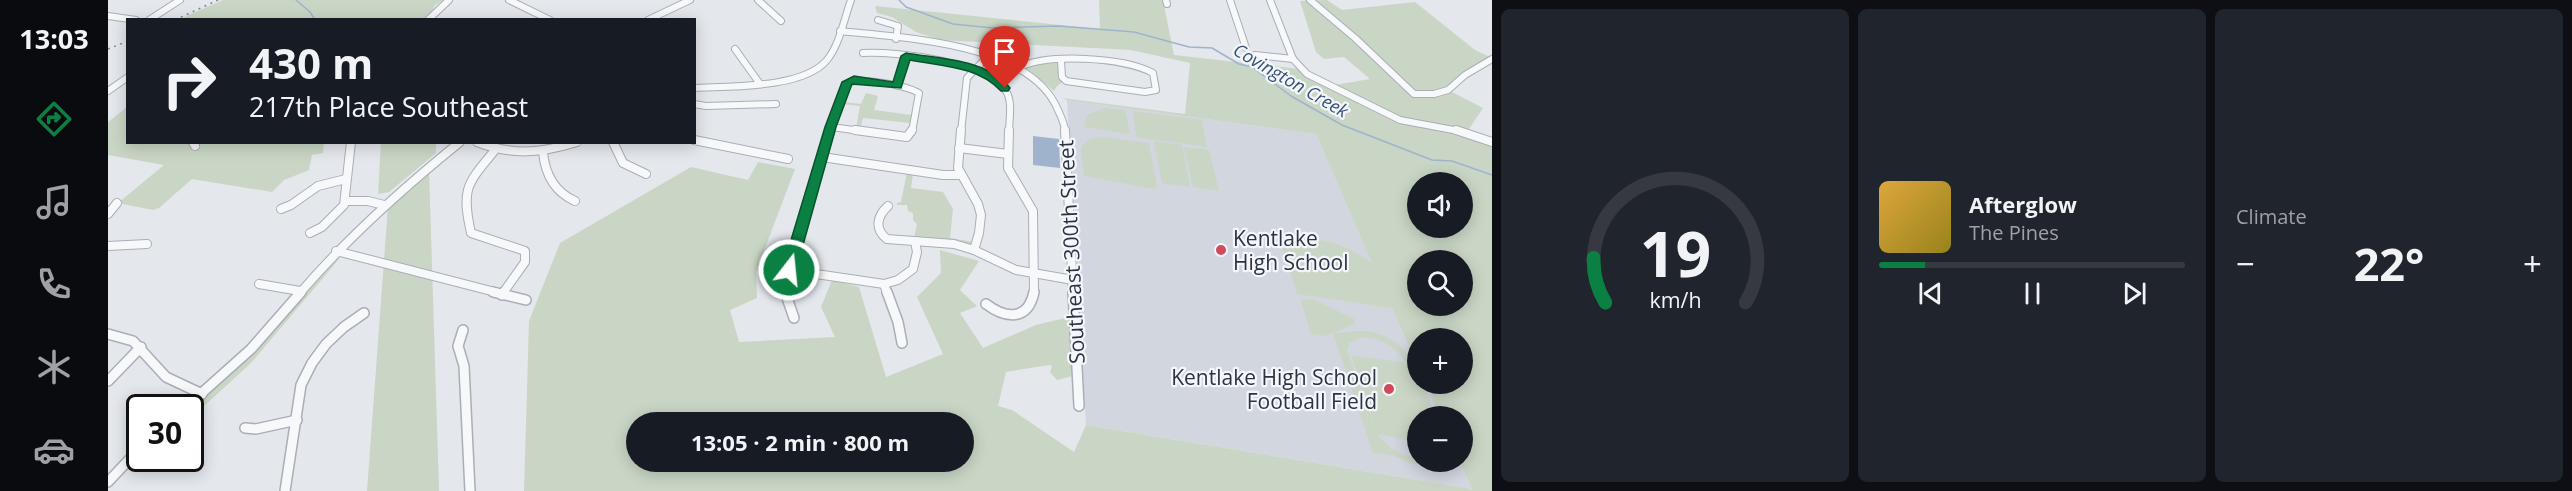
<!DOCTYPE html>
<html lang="en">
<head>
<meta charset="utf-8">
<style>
	:root { --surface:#171b24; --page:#20242c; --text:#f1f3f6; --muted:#9ea1a6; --line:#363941; --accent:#0b8043 }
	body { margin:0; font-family:"Open Sans",sans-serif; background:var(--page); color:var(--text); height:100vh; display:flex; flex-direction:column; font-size:22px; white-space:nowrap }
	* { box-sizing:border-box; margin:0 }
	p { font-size:20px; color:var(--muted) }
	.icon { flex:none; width:33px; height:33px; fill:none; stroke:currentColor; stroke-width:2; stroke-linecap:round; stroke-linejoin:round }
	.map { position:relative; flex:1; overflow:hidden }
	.drawer { display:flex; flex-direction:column; gap:9px; padding:9px; background:#0d0f14; width:1080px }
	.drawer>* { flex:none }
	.hud { position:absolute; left:18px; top:18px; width:570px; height:126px; border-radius:0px; box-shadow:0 3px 15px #0003; background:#171b24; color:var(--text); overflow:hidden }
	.controls { position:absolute; left:1299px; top:172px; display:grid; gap:12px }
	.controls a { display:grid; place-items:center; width:66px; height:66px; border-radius:50%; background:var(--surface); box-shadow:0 3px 15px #0003; font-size:30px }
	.speed { position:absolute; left:18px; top:394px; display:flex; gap:12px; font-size:30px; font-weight:700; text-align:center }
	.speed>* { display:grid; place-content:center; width:78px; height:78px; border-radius:50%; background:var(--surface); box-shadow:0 3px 15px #0003; line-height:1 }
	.speed .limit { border:3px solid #111; border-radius:9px; background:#fff; color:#111 }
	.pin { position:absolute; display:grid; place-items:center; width:51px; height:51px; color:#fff; margin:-62px -26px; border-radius:50% 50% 50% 0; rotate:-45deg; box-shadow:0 0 6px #0007 }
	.pin .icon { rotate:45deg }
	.me { position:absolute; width:66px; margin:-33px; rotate:16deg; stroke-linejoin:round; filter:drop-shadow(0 0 4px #0008) }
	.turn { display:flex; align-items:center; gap:21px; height:126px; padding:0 24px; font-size:27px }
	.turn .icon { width:78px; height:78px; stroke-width:2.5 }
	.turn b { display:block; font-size:42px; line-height:51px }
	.big { font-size:45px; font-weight:700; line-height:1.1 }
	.drawer .tile { flex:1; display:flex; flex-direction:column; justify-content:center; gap:9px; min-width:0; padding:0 21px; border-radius:9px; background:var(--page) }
	.drawer .dial { align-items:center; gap:0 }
	.dial svg { height:156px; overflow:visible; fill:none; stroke:var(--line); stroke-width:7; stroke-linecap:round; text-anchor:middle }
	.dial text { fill:var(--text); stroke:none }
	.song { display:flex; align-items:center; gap:18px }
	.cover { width:72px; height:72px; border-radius:9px; background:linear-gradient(135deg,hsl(40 70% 55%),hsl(50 70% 35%)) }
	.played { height:6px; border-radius:3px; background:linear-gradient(90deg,var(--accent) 15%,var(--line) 15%) }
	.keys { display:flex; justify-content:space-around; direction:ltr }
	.heat { display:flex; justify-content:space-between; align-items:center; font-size:33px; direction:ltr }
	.drawer .tiles { flex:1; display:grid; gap:9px; grid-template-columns:repeat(3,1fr) }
	.trip { position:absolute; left:518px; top:412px; width:348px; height:60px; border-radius:30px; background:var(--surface); box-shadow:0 3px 15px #0003; font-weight:700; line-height:60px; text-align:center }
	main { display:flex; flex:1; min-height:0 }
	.menu { display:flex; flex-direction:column; width:108px; justify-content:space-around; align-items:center; background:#090b0e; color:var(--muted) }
	.menu .icon { width:42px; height:42px }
	.menu .on { color:var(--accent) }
	.menu b { font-size:27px; color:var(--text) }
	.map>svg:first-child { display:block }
</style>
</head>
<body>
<main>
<nav class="menu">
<b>13:03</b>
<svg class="icon on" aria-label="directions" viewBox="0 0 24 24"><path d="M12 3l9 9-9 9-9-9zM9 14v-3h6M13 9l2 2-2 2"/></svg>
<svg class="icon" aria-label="music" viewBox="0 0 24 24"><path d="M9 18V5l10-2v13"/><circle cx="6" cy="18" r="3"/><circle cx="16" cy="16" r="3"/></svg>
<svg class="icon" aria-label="phone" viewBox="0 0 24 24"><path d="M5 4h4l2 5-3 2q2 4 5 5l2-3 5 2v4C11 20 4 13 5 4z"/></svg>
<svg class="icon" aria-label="climate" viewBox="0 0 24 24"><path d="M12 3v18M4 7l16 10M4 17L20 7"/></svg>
<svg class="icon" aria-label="car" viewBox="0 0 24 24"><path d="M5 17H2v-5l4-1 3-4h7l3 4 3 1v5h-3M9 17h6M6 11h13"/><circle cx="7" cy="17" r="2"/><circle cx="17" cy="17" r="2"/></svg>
</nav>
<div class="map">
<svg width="1384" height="491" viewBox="0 0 1384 491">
	<rect width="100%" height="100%" fill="#e4e7ec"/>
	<path fill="#d2d6de" d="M959 100 1208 134 1309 365 1310 384H1318L1333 417H1310V462H1352L1364 489 978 425Z"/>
	<g fill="#c9d6c5" fill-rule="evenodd">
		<path d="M115 0H336L326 6 325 10 315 19H72Z"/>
		<path d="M991 0H1055L1066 55 1192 69 1221 86 1262 79 1236 57 1216 59 1208 52 1192 1 1219 0 1234 10 1307 2 1367 50 1384 58 1340 90 1375 108 1359 132 1384 143V491H416L421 321 452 243 583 167 640 180 650 162 687 169 648 272 649 298 622 310 631 342 727 337 713 307 724 280 751 287 778 377 835 354 809 297 833 273 832 250 871 261 852 290 869 306 852 313 875 348 928 325 961 317 965 376 949 380 942 372 944 366 941 365 898 372 890 406 904 410 966 452 978 425 1364 489 1352 462H1354V417H1332L1318 384H1354V339H1310L1309 365 1284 308 1189 294 1175 248H1183L1179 238 1181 236C1217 240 1234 242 1264 263L1208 134 959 100 954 98 1077 114 1082 63 1023 50 832 40 808 32 784 17 769 13 767 6 992 29ZM1310 183H1354V228H1310ZM1310 261H1354V306H1310ZM528 423H855V462H528Z"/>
		<path d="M949 63 956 81 949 86 946 91 918 68 931 64Z"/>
		<path d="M758 93 770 96 766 110 804 115 802 123 755 118 752 129H748L752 106 734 104 735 102 753 104Z"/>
		<path d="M19 107 20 142 216 143 215 153 204 155 201 170 176 180 164 192 84 179 51 208 45 210 10 203 56 165 0 155V122Z"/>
		<path d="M998 108 1017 110 1022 134 976 127 979 115Z"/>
		<path d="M1025 111 1094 120 1099 147 1028 137Z"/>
		<path d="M993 137 1041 143 1049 187 1046 189 976 176 973 147 982 139Z"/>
		<path d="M1046 141 1074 145 1082 187 1054 183Z"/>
		<path d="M273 142 328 143V153L281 192 270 194Z"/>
		<path d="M1076 147 1101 150 1111 191 1085 187Z"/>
		<path d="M321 171 331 491H259L280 206Z"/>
		<path d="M799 172 805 174 803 188 835 192 845 209 842 238 865 242 863 244 806 238 809 224 805 220V213L800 211 799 205H789V203L793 202Z"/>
		<path d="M232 258 143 363 83 418V410L144 353 218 265Z"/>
		<path d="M1196 299 1207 300 1246 319 1247 323 1226 333C1236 334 1244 331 1254 331 1284 332 1310 355 1310 384H1315L1328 417H1310L1309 442 1269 434C1279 447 1293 456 1309 458L1310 462H1334C1316 471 1302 462 1285 456 1279 454 1272 454 1265 453L1225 333 1216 336 1203 334 1193 301ZM1251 338C1270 336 1288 346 1298 363L1243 355 1269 433 1239 351 1241 343Z"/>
	</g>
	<path fill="#9fb4cc" d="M925 136 951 139 952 168 925 165Z"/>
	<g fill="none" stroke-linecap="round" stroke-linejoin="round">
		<g stroke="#9fb4cc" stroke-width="1.5">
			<path d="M188 0 202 12 207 20"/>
			<path d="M791 0 798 7 845 24 885 28 950 26 1026 32 1081 47 1104 48 1131 64 1144 67 1183 96 1234 125 1324 160 1344 161 1384 175"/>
		</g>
		<g stroke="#a9aeb7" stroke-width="8">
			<g id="minor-far2">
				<path d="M401 0 442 20"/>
				<path d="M650 0 673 21"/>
				<path d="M1058 0 1059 4"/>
				<path d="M1122 0 1138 48"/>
				<path d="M1162 0 1185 59 1199 74 1292 120 1356 132"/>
				<path d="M1202 0 1247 38 1306 94H1326L1340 90 1357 75 1384 59"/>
				<path d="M0 16 28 20"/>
				<path d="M41 20 72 0"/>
				<path d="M320 20 341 0"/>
				<path d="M540 20 582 0"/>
				<path d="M770 20 790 26 788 39"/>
				<path d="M732 31C795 38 922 42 950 110 953 117 957 124 957 132"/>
				<path d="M627 49 652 84"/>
				<path d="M755 53C787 51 881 62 898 91 905 102 901 119 901 132"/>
				<path d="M1147 55 1185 59"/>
				<path d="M909 68C940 53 1015 57 1045 73L1048 90 1037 92 958 81 954 77 953 61"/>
				<path d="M790 86 798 56"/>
				<path d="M586 88C621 86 695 89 719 60 732 44 736 19 743 0"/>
				<path d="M0 91 20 77"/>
				<path d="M586 104 598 106 668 104"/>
				<path d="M724 127 759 132"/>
				<path d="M724 127 737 85C747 75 799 86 811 93L804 132"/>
				<path d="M723 132 724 127"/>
				<path d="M853 132 859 78 881 55"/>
			</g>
		</g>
		<g stroke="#a9aeb7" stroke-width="10">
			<g id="minor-far1">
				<path d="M747 130 799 137 804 130"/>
				<path d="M853 130 850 168 870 204 873 215 871 233 866 250"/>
				<path d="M901 130 900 168 925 211 926 293"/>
				<path d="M957 130 965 293"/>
				<path d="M1348 130 1384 142"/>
				<path d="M586 140 680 159"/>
				<path d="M85 142 87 146"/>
				<path d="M369 142C405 156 433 153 469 142"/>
				<path d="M505 142 515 163 538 174"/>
				<path d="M851 148 900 154"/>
				<path d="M387 150C359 184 353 188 363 233L417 251V262L395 293"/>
				<path d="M435 152C437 174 447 192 467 201"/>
				<path d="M714 157 835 175H851"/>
				<path d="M237 201H260L276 205"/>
				<path d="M780 206C769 216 766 229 779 239L846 244 866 250 908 270 965 280"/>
				<path d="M173 209 183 205 210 186 238 179"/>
				<path d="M0 214 9 203"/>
				<path d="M202 233 214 227 236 205 243 142"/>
				<path d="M0 246 39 244"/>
				<path d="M228 251 391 293"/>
				<path d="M681 270 776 284 790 280 805 269 809 252 807 241"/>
				<path d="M151 284 192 291"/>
				<path d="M776 284 779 293"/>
				<path d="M192 293C240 237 294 189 352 142"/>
				<path d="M678 293 677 281 723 130"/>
			</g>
		</g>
		<g stroke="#a9aeb7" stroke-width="12">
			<g id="minor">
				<path d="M385 292 418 300"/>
				<path d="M677 292 686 318"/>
				<path d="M779 292 790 322 794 343"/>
				<path d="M965 292 971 406"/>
				<path d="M394 295 396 292"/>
				<path d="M878 304C898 319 920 321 926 292"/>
				<path d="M355 330 350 346 356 366 362 491"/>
				<path d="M0 334 25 341 58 377 94 394"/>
				<path d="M0 381 33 347"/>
				<path d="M77 408 143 349 193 292"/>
				<path d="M137 428 148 429 189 420"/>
				<path d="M0 482 32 448"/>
				<path d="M177 491 193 385 204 363 218 344 236 327 256 313"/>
			</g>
		</g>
		<use href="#minor-far2" stroke="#f7f8fa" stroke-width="6"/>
		<use href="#minor-far1" stroke="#f7f8fa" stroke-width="8"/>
		<use href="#minor" stroke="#f7f8fa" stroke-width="9"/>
		<g stroke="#7d8696" stroke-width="1.5" stroke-dasharray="2 4.5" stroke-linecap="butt">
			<path d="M67 20 110 0"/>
			<path d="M0 49 20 41"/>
		</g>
	</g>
	<path fill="#0b8043" stroke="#07532c" stroke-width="1.5" d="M798 53C832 59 879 59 902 88L900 91H893C870 66 833 66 802 60L793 88 744 84 728 127 688 270 686 274H676L674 270 717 127 734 82 746 76 785 82 793 56Z"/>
	<g fill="#d1495b" stroke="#f4f6f9" stroke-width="2">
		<circle cx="1113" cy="250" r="6"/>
		<circle cx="1281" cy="389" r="6"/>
	</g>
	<g text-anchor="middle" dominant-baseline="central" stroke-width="4.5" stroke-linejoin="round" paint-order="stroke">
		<g font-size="18" font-style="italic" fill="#34527a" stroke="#f4f6f9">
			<text transform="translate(1183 80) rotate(30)">Covington Creek</text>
		</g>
		<g font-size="21" fill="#2b3445" stroke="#f4f6f9" text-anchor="start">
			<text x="1125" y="238">Kentlake<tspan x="1125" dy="24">High School</tspan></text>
			<text x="1269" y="377" text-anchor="end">Kentlake High School<tspan x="1269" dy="24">Football Field</tspan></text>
		</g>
		<g font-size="21" fill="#2b3445" stroke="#f4f6f9">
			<text transform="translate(963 252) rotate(-93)">Southeast 300th Street</text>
		</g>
	</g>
</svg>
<div class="controls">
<a><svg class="icon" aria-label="sound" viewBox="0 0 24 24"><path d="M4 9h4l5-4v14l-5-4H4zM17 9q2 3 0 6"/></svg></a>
<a><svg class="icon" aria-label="search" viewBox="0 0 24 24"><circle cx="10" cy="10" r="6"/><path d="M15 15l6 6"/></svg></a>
<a>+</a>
<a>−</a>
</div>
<div class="speed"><div class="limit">30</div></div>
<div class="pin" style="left:897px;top:88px;background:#d93025"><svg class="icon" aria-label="arrive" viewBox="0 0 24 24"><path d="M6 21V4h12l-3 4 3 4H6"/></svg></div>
<svg class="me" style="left:681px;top:270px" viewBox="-20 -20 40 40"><circle r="17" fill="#0b8043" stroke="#fff" stroke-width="3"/><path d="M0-11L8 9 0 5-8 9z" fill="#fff"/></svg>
<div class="trip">13:05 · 2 min · 800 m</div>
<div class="hud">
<div class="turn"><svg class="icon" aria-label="right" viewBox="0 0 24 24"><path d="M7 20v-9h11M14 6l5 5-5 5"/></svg><div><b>430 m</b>217th Place Southeast</div></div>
</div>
</div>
<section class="drawer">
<div class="tiles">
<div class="tile dial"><svg viewBox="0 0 100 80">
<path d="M14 69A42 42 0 1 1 86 69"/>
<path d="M14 69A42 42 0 0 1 8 46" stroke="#0b8043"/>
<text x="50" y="56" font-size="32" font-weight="700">19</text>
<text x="50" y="72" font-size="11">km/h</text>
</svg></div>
<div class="tile">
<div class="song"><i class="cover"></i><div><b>Afterglow</b><p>The Pines</p></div></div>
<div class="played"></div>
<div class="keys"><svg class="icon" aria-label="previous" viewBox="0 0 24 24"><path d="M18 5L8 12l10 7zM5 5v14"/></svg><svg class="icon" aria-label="pause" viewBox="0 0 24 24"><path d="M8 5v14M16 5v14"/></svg><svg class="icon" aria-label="next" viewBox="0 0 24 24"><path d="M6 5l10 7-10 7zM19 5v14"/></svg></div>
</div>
<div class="tile"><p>Climate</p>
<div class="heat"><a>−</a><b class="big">22°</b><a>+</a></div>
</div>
</div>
</section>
</main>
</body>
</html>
